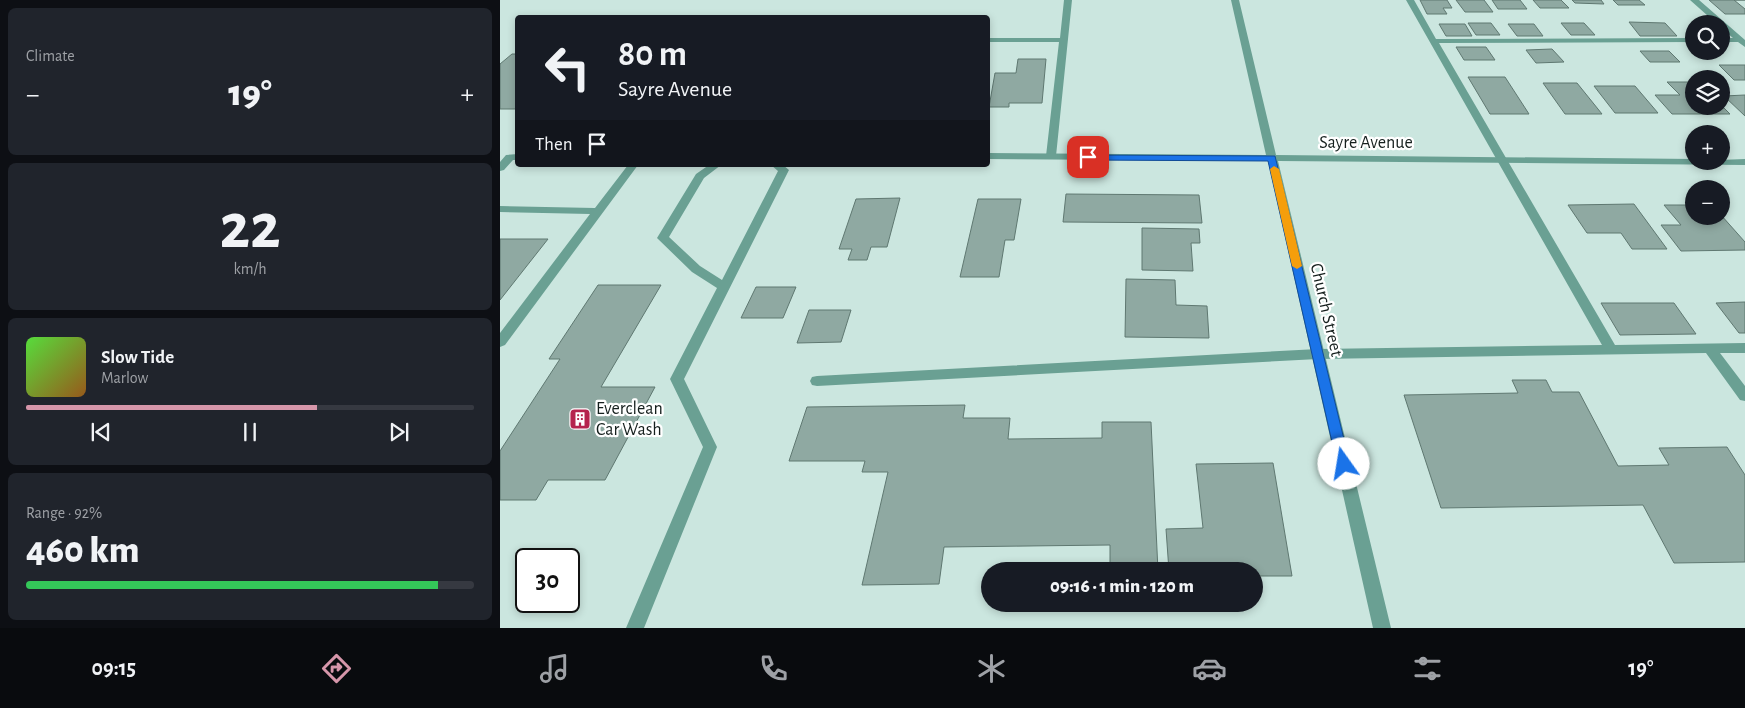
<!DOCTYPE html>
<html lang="en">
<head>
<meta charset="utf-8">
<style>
	:root { --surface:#171b24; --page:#20242c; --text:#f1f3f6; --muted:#9ea1a6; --line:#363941; --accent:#d696aa }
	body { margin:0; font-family:"Alegreya Sans",sans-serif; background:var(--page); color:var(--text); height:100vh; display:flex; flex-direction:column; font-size:19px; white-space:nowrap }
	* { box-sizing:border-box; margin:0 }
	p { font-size:16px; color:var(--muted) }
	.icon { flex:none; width:28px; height:28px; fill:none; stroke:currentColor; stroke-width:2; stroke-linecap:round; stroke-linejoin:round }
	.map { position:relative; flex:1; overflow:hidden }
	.sheet { display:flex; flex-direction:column; gap:8px; padding:8px; background:#0d0f14; width:500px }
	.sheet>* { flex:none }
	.banner { position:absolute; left:15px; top:15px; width:475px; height:152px; border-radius:5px; box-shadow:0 2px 8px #0003; background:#171b24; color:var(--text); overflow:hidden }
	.buttons { position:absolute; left:1185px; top:15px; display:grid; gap:10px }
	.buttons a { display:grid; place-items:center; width:45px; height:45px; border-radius:50%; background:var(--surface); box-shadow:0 2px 8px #0003; font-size:25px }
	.speed { position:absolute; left:15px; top:548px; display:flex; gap:10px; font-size:25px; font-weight:700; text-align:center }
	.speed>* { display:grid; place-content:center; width:65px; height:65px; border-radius:50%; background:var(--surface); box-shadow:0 2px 8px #0003; line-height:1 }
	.speed .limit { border:2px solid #111; border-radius:8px; background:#fff; color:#111 }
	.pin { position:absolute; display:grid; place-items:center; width:42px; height:42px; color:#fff; margin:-21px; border-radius:10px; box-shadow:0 2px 8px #0006 }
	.me { position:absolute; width:55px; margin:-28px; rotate:347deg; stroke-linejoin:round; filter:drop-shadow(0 0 4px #0008) }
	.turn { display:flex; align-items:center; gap:18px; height:105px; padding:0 20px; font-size:22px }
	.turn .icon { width:65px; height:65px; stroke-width:2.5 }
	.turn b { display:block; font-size:35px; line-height:42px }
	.then { display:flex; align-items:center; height:48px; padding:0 20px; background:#0003; gap:10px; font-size:19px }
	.big { font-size:38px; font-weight:800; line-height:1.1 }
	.sheet .card { flex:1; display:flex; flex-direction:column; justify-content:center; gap:8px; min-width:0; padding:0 18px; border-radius:8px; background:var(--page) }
	.sheet .dial { align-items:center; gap:0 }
	.dial b { font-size:65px; line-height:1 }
	.song { display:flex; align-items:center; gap:15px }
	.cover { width:60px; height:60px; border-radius:8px; background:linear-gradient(135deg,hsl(110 70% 55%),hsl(30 70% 35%)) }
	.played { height:5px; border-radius:2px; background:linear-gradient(90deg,var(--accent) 65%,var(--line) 65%) }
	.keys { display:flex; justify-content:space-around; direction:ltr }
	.heat { display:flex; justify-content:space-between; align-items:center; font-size:28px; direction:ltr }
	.charge { height:8px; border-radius:4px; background:linear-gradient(90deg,#34c759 92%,var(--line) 0) }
	.trip { position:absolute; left:481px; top:562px; width:282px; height:50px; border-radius:25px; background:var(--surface); box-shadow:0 2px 8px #0003; font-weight:800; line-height:50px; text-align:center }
	.tab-bar { display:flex; height:80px; justify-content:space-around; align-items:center; background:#090b0e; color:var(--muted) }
	.tab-bar .icon { width:35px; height:35px }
	.tab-bar .selected { color:var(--accent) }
	.tab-bar b { font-size:22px; color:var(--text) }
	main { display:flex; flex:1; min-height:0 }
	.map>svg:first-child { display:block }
</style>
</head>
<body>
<main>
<section class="sheet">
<div class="card"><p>Climate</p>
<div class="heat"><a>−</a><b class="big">19°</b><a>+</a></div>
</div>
<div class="card dial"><b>22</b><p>km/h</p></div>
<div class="card">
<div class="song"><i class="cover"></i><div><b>Slow Tide</b><p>Marlow</p></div></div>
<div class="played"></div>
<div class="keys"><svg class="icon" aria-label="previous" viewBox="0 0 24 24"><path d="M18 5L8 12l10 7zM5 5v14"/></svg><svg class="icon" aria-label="pause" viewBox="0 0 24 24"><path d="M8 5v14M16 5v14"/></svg><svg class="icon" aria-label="next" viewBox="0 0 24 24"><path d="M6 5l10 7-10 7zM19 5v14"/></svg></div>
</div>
<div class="card"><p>Range · 92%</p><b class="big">460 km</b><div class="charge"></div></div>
</section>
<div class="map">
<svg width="1245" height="628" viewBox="0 0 1245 628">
	<rect width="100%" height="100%" fill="#cbe6df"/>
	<g fill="#8fa9a2" stroke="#5f7871">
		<path d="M920 0H947L952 8H943L947 14H927Z"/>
		<path d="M956 0H984L993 12H965Z"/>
		<path d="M992 0H1020L1027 9H998Z"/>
		<path d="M1033 0H1061L1069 8H1040Z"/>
		<path d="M1072 0H1101L1104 4 1075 3Z"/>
		<path d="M1113 0H1139L1145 5H1118Z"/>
		<path d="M1209 0H1245H1234L1245 9V14H1225Z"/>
		<path d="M1129 22 1165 23 1177 36H1140Z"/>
		<path d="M968 23H991L1000 35H976Z"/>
		<path d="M1061 23H1084L1095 35H1071Z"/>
		<path d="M939 24H965L972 36H946Z"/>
		<path d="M1008 24H1034L1043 36H1017Z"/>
		<path d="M956 47H986L995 60H964Z"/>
		<path d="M1052 49 1064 62 1036 63 1026 50Z"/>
		<path d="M1140 51H1169L1180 62H1150Z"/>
		<path d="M12 54H18V109H0V64Z"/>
		<path d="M518 59H546L542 103H509V107H489L495 73H516Z"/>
		<path d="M1219 65H1245V80H1234Z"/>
		<path d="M968 77H1005L1029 114H990Z"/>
		<path d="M1167 82H1194V106L1221 105 1230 114H1172L1155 95H1180Z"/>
		<path d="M1043 83H1077L1102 114H1065Z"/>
		<path d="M1094 86H1135L1158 113H1115Z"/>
		<path d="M1245 95V116L1224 96Z"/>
		<path d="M566 194 699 195 702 223 563 222Z"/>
		<path d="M400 198 387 247H371L367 260H348L352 249H339L356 199Z"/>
		<path d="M478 199H521L514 240H505L499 277H460Z"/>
		<path d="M1134 204 1167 249H1132L1121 233H1087L1068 205Z"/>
		<path d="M1164 205H1194V216L1221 215 1245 242V250L1181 251 1161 225H1181Z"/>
		<path d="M642 228 699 229 700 243H691L693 271 642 270Z"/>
		<path d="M0 239H48L0 300Z"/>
		<path d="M626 279 675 280 676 305 707 306 709 338 625 337Z"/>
		<path d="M98 285H161L101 387H155L105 480H48L36 500H0V451L60 359H49Z"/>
		<path d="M256 287H296L283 318H241Z"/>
		<path d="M1245 302V333H1239L1216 303Z"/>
		<path d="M1101 303H1174L1196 334 1120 335Z"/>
		<path d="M309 310H351L341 342 297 343Z"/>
		<path d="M1012 380H1046L1052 392H1079L1118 466 1169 465 1159 448 1227 447 1245 475V562L1174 563 1143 505 941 508 904 395 1018 393Z"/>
		<path d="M465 405 463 418H510L508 439 602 438V422H651L658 571H610V545L444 547 439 584 362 585 388 472H362L365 461H289L307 407Z"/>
		<path d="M773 463 792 576H755V571H669L666 529 703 528 696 464Z"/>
	</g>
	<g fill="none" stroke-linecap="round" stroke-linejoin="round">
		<g fill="#6aa093" fill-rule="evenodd">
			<path d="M564 0H572L556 156 551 159 546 156 559 42H488V38H560Z"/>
			<path d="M906 0H914L936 39 1194 38V42L939 43 1115 345 1245 343V353H1220L1245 386V401L1240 400 1206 353 818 359 317 386 312 385 310 381 312 377 317 376 818 349 1102 345Z"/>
			<path d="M1190 0H1199L1245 40V47L1238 42H1221V38H1233L1221 28V24H1217Z"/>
			<path d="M18 154V160H13L4 170 0 171V162L6 155Z"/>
			<path d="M128 165H138L5 345 0 347V333L90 214 0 212V206L95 208Z"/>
			<path d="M209 165H221L204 178 169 237 200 266 222 280 278 171 271 165H283L289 170 184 379 217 447 144 628H126L203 447 170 379 217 288 192 272 157 238 196 174Z"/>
		</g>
		<path fill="#6aa093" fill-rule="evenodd" d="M731 0H739L776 155 1194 159V161L1245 159V165L778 161 891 628H873L768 161 488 159V153L766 155Z"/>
	</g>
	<path fill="#1a73e8" stroke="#114b97" d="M585 155 775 156 850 464 848 469H839L837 464 768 161 588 160 585 159Z"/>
	<path fill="#f59e0b" d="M774 166 779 169 802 266 797 269 792 266 770 169Z"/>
	<defs>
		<g id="building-square" transform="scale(1.125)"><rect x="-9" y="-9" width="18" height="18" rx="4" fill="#b5244d" stroke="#fff"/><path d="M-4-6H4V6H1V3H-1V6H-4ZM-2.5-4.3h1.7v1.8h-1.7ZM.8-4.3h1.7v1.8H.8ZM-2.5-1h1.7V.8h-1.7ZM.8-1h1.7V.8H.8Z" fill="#fff"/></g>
	</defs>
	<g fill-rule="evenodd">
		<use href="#building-square" x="80" y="419"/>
	</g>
	<g text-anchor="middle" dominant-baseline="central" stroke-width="4.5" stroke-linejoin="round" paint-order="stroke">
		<g font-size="18" fill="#151f1d" stroke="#fff">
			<text x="866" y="143">Sayre Avenue</text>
			<text transform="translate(826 310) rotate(77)">Church Street</text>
		</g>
		<g font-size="18" fill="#151f1d" stroke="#fff" text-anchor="start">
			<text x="96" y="409">Everclean<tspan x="96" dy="21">Car Wash</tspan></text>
		</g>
	</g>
</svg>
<div class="buttons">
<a><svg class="icon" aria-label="search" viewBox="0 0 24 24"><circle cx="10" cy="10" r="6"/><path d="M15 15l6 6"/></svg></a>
<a><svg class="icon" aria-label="layers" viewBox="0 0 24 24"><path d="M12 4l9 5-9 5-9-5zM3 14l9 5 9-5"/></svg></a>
<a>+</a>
<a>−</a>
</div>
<div class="speed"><div class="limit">30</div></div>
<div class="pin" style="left:588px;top:157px;background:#d93025"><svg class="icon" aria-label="arrive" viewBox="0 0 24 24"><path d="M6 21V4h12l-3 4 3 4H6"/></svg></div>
<svg class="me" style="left:844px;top:464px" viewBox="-20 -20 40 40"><circle r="19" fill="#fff"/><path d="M0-13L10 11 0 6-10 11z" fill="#1a73e8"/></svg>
<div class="trip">09:16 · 1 min · 120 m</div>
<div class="banner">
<div class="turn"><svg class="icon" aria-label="left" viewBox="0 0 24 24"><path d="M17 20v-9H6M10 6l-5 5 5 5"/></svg><div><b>80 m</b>Sayre Avenue</div></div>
<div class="then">Then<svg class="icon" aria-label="arrive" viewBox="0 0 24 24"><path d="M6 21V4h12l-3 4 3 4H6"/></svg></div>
</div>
</div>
</main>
<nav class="tab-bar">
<b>09:15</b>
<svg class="icon selected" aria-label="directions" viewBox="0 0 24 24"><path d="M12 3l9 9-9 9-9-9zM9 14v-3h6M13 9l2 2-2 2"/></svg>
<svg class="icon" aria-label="music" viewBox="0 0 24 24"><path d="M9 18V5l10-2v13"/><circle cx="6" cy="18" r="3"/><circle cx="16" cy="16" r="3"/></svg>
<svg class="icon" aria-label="phone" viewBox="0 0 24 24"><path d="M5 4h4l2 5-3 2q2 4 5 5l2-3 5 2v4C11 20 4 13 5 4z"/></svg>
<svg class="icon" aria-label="climate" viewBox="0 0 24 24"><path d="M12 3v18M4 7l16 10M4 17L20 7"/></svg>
<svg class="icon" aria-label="car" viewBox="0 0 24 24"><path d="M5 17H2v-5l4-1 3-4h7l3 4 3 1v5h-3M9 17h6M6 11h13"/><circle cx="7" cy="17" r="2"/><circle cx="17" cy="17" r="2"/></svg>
<svg class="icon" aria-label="filters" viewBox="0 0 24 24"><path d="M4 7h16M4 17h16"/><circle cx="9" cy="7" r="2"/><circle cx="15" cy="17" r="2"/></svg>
<b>19°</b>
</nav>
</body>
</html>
